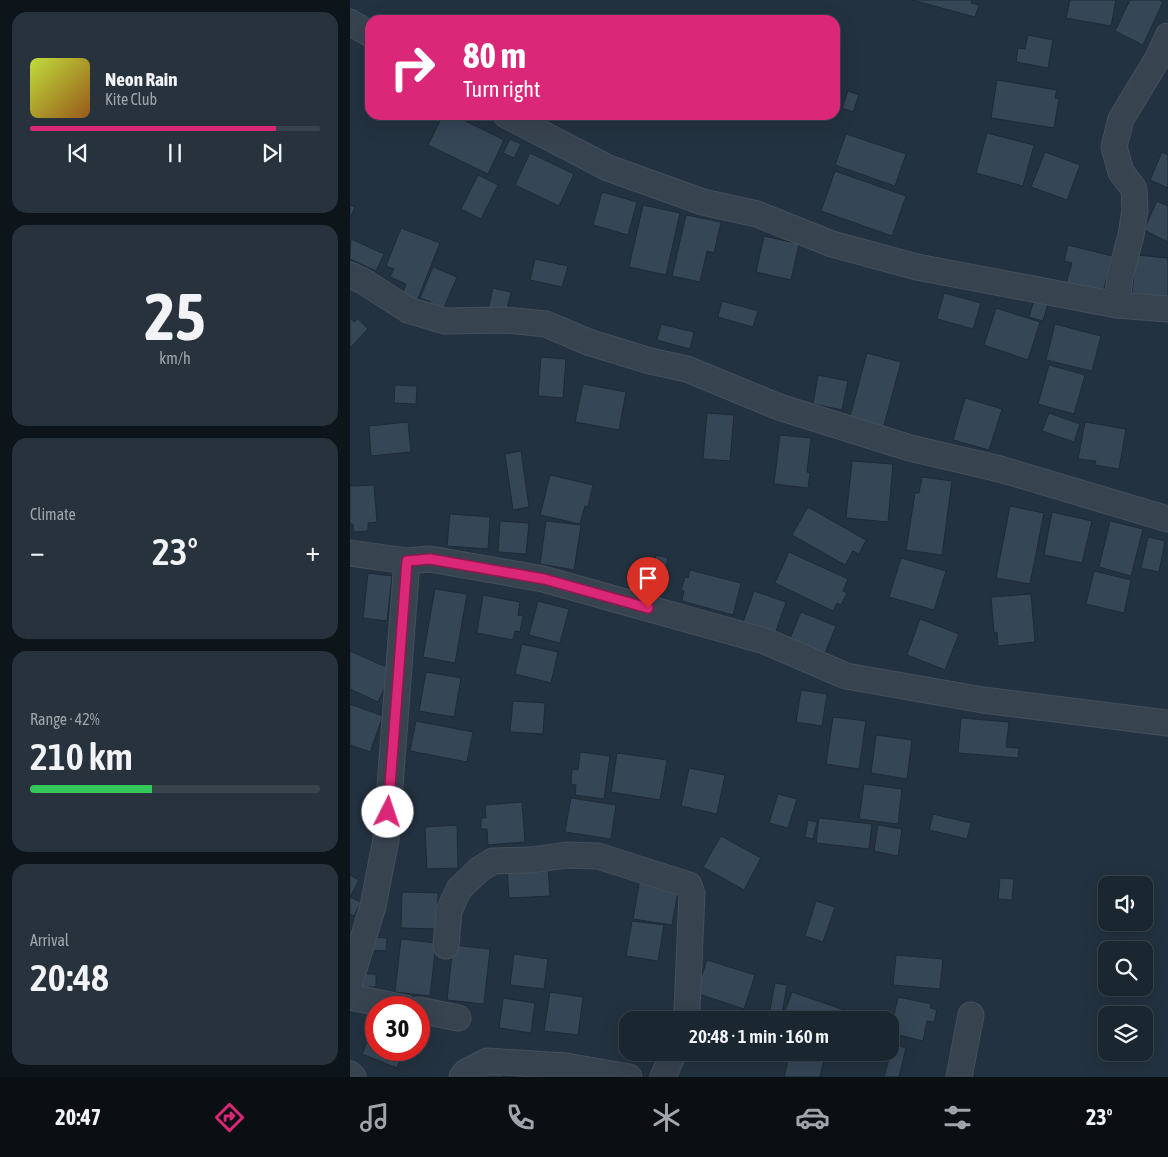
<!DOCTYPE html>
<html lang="en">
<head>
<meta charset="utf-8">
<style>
	:root { --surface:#1a2630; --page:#27323c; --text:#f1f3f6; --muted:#9fa5ab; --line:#38434c; --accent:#db2777 }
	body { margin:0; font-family:"Asap Condensed",sans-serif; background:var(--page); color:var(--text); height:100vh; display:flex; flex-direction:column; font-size:19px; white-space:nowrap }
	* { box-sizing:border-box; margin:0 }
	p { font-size:16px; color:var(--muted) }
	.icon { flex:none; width:28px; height:28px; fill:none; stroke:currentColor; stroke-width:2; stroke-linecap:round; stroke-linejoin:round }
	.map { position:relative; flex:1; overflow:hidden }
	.drawer { display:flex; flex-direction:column; gap:12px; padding:12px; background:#0e151a; width:350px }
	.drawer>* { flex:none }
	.top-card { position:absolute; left:15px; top:15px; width:475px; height:105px; border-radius:15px; box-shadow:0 5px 20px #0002,0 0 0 1px var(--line); background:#db2777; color:#fff; overflow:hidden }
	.tools { position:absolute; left:748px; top:876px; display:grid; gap:10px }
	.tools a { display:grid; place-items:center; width:55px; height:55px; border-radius:10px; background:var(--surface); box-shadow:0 5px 20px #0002,0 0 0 1px var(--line); font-size:25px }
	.speed { position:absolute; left:15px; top:996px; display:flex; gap:10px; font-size:25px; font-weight:700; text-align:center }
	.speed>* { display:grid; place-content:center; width:65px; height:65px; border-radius:50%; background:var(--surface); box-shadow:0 5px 20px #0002,0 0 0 1px var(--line); line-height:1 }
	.speed .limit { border:8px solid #d22; background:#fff; color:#111 }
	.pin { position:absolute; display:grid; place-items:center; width:42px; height:42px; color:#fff; margin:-51px -21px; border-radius:50% 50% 50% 0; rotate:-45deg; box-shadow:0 0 5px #0007 }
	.pin .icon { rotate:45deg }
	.me { position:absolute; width:55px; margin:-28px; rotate:4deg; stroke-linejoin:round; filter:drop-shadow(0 0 4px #0008) }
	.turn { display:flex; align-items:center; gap:18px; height:105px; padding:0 15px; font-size:22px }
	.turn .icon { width:65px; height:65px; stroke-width:2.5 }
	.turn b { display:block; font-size:35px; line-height:42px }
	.big { font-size:38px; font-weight:600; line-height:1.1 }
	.drawer .tile { flex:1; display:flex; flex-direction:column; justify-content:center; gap:8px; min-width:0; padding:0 18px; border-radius:15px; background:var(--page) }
	.drawer .dial { align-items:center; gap:0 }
	.dial b { font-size:65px; line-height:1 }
	.song { display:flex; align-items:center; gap:15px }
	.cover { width:60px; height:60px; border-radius:8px; background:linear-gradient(135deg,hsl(70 70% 55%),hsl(30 70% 35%)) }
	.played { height:5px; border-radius:2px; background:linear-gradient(90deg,var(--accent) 85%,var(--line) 85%) }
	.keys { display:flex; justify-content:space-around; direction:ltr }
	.heat { display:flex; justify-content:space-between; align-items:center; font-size:28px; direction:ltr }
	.charge { height:8px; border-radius:4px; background:linear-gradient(90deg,#34c759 42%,var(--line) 0) }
	.trip { position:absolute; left:269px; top:1011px; width:280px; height:50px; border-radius:15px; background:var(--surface); box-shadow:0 5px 20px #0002,0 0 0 1px var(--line); font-weight:600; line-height:50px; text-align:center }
	.tabs { display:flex; height:80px; justify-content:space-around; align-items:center; background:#0a0f13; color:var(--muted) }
	.tabs .icon { width:35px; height:35px }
	.tabs .current { color:var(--accent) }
	.tabs b { font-size:22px; color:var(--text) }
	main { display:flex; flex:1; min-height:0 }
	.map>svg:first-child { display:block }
</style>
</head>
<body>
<main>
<section class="drawer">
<div class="tile">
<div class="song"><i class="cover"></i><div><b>Neon Rain</b><p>Kite Club</p></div></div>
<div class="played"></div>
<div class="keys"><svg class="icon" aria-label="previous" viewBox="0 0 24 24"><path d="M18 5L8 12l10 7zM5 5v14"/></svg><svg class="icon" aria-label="pause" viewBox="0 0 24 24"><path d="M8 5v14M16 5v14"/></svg><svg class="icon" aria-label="next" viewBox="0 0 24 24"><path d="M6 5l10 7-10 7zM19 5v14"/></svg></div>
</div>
<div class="tile dial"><b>25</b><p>km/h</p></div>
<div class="tile"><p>Climate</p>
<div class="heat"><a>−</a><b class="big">23°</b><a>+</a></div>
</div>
<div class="tile"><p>Range · 42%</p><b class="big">210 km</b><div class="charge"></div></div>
<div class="tile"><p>Arrival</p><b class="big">20:48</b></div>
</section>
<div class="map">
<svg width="818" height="1077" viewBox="0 0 818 1077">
	<rect width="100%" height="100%" fill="#233240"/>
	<g fill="#354657" stroke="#1e2a37">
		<path d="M562 0H622L621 3 629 5 625 17Z"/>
		<path d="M720 0H766L761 26 716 18Z"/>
		<path d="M780 0H809L813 2 793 45 765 31Z"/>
		<path d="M678 35 703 40 698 68 666 62 668 48 675 49Z"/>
		<path d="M647 80 707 90 705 98 709 99 704 128 641 118Z"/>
		<path d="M498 91 509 95 503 112 492 108Z"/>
		<path d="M93 115H103L154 140 138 174 78 145Z"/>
		<path d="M637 133 684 145 673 186 626 173Z"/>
		<path d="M496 134 556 154 545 186 485 165Z"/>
		<path d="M160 139 171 144 164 158 153 153Z"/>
		<path d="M695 152 730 165 717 200 681 187Z"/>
		<path d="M812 152 818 155V188L800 180Z"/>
		<path d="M180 153 224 174 209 206 165 185Z"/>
		<path d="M485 171 556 196 542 236 471 211Z"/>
		<path d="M128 175 148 185 131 219 111 209Z"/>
		<path d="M252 192 287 202 278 235 243 225Z"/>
		<path d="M807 201 818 206V242L794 230Z"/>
		<path d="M0 205 5 207 0 219Z"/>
		<path d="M293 205 330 213 316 275 279 267Z"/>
		<path d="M336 215 371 222 364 253 357 251 350 282 322 276Z"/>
		<path d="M51 228 90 243 67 301 52 295 56 284 40 277 44 269 36 266Z"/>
		<path d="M414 236 449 244 441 280 406 272Z"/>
		<path d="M1 239 34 254 26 271 0 259Z"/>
		<path d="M718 245 762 256 752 297 715 287 722 263 714 261Z"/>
		<path d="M786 255 818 258V297L782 293Z"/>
		<path d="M185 259 218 266 212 287 180 280Z"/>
		<path d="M83 267 107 277 93 310 80 305 81 302 70 298Z"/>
		<path d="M143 288 161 292 155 317 137 313Z"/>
		<path d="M594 293 631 303 623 329 587 319Z"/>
		<path d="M684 300 698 304 693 321 679 317Z"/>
		<path d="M372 301 408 311 403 327 368 317Z"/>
		<path d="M646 308 690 322 678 360 634 345Z"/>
		<path d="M0 318 4 322 8 319 18 329 0 348Z"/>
		<path d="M311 324 344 332 340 349 307 340Z"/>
		<path d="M705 324 751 336 742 371 696 360Z"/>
		<path d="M517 353 551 362 533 429 499 420Z"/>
		<path d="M191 357 216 359 213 398 188 396Z"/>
		<path d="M699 365 735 375 724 414 688 404Z"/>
		<path d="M468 375 498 381 492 410 463 404Z"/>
		<path d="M233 384 276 392 269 430 225 422Z"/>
		<path d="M45 385 67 386 66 404 44 403Z"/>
		<path d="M615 398 652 409 639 450 603 440Z"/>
		<path d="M357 413 384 415 380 461 353 459Z"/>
		<path d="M699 413 730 424 724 442 692 431Z"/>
		<path d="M58 422 61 452 21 456 19 426Z"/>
		<path d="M735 422 776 429 769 469 745 465 746 461 728 459Z"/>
		<path d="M430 435 461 438 457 472 460 473 458 488 424 484Z"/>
		<path d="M171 451 179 507 163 510 155 454Z"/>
		<path d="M502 461 543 464 538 522 496 518Z"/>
		<path d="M200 475 243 485 238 507 235 506 230 524 190 515Z"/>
		<path d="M572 477 602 481 592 555 556 550 565 493H569Z"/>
		<path d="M24 485 27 522 18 523V531L4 532 3 524H0V486Z"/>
		<path d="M660 506 694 513 680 584 646 578Z"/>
		<path d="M458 507 516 540 509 554 503 551 495 565 442 535Z"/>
		<path d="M702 512 742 521 732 563 694 555Z"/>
		<path d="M100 514 140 517 138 549 97 546Z"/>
		<path d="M150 521 179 523 176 554 148 552Z"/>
		<path d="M196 521 231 525 224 570 190 564Z"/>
		<path d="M760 521 793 529 781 576 749 567Z"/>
		<path d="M798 537 815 541 809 572 791 568Z"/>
		<path d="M439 552 498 579 493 591 497 593 491 605 487 603 483 611 425 583Z"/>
		<path d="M306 555 318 558 315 571 302 568Z"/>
		<path d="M551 558 596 571 584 610 539 597Z"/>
		<path d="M340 570 391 583 383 615 332 601 334 591 331 590 335 577 338 578Z"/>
		<path d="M744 571 781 580 774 613 736 604Z"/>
		<path d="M18 573 42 576 37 621 13 618Z"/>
		<path d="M85 589 117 594 105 663 73 657Z"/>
		<path d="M404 591 436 602 425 634 393 622Z"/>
		<path d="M681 594 685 642 648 646 647 632 644 633 641 597Z"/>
		<path d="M133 595 170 602 168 615 173 616 170 632 165 631 163 640 127 633Z"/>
		<path d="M188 601 219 609 210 643 179 635Z"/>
		<path d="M451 612 486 626 473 658 438 643Z"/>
		<path d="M570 619 609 634 595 670 557 655Z"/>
		<path d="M172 644 208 652 201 683 165 674Z"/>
		<path d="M0 651 43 670 28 702 0 689Z"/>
		<path d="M76 672 111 678 104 717 69 711Z"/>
		<path d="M451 690 477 694 472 726 446 722Z"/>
		<path d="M163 701 195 703 193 734 160 732Z"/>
		<path d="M0 704 33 716 20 752 0 745Z"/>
		<path d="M483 717 516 721 509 769 476 764Z"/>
		<path d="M611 718 659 722 656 747 669 748 668 758 608 753Z"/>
		<path d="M66 721 123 732 117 762 60 751Z"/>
		<path d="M526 735 562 740 557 779 521 773Z"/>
		<path d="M230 752 260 756 254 799 225 795 226 785 221 784 222 769 228 770Z"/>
		<path d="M267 753 317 760 310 800 261 792Z"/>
		<path d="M339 768 375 775 367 814 331 806Z"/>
		<path d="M514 784 552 789 548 824 509 819Z"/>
		<path d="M428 794 447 799 438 828 419 823Z"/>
		<path d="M221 798 266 805 261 839 215 832Z"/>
		<path d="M172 802 175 842 138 845 137 829H131V818H136L135 805Z"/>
		<path d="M583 814 621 823 617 839 579 830Z"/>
		<path d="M469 818 522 824 519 849 466 843Z"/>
		<path d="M458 820 467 822 463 839 455 837Z"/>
		<path d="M107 825 108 868 77 869 75 827Z"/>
		<path d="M528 825 552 829 548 856 524 851Z"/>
		<path d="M371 836 411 858 394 890 353 867Z"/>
		<path d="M198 866 200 896 159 898 157 868Z"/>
		<path d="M0 875 9 880 0 897 11 902 4 916 0 914Z"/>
		<path d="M650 878 664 879 662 900 648 899Z"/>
		<path d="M290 879 329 886 322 925 283 919Z"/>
		<path d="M52 892 88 893 87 929 51 928Z"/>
		<path d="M466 901 485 907 473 942 455 936Z"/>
		<path d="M282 921 314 925 308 961 276 956Z"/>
		<path d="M18 937 37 938 36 951 17 950Z"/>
		<path d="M51 939 86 943 80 996 45 992Z"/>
		<path d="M103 945 140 949 134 1004 97 1000Z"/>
		<path d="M164 954 198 959 194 989 160 985Z"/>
		<path d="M546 955 593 959 590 989 543 985Z"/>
		<path d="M357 960 405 975 394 1009 346 993Z"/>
		<path d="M9 974H26V987H8Z"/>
		<path d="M425 983 437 985 431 1020H418Z"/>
		<path d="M200 992 233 997 228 1035 194 1031Z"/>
		<path d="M442 992 506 1014 504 1020H432Z"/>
		<path d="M548 997 581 1004 580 1008 587 1010 584 1022 577 1021 573 1041 540 1033Z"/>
		<path d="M153 998 185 1003 181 1033 149 1028Z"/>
		<path d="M26 1022V1050H54L47 1068 12 1054Z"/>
		<path d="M543 1044 556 1048 549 1077H534Z"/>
		<path d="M440 1052H476L470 1077H434Z"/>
		<path d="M136 1068 154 1070 153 1077H135Z"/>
	</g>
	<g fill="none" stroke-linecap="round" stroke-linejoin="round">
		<g stroke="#444f5c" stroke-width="27">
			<g id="street">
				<path d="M0 22 20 34"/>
				<path d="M156 115 258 168 353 202 407 214 482 244 567 267 767 305 818 309"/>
				<path d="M0 275 13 281 58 310 95 321 155 320 196 324 238 342 300 361 337 369 429 407 560 448 650 469 818 519"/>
				<path d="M767 305 770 277 781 235 785 210 784 189 771 172 764 147 771 119 808 58 818 36"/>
				<path d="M0 553 57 561"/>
				<path d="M96 946 99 911 109 889 130 869 143 861 181 860 217 855 248 856 339 885 342 894 337 1009 334 1020"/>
				<path d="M0 982 23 906 36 839 57 561 80 559 193 579 415 641 496 676 633 700 818 723"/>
				<path d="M0 997 55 1008"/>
				<path d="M69 1010 108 1018"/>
				<path d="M0 1074 3 1077"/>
				<path d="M112 1077 116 1072 137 1061 216 1066 279 1077"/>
				<path d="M313 1077 324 1052"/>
				<path d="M609 1077 621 1015"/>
			</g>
		</g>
		<use href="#street" stroke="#384350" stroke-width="25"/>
	</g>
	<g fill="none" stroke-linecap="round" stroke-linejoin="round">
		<g stroke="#8e194d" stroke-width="12">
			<path id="route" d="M38 812 57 561 80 559 194 579 298 608"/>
		</g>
		<use href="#route" stroke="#db2777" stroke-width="9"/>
	</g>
</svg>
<div class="tools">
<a><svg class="icon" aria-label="sound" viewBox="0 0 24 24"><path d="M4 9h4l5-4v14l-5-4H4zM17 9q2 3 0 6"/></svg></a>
<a><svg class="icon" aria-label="search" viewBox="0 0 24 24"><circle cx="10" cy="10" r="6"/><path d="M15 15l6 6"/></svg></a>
<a><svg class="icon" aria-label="layers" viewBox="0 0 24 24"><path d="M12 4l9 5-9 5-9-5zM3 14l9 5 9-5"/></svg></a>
</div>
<div class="speed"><div class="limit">30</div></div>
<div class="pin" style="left:298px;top:608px;background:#d93025"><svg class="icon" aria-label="arrive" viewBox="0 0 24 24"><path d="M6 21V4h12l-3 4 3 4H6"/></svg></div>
<svg class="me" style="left:38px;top:812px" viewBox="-20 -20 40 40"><circle r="19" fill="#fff"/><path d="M0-13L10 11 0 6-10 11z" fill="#db2777"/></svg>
<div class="trip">20:48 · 1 min · 160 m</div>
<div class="top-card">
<div class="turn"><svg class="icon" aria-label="right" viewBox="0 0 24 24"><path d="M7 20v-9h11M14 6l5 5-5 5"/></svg><div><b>80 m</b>Turn right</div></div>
</div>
</div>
</main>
<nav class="tabs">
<b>20:47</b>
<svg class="icon current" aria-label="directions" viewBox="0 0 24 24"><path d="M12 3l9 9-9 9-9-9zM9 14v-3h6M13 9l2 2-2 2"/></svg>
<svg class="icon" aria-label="music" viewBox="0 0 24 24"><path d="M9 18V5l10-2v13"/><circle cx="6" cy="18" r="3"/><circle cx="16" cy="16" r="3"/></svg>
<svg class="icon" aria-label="phone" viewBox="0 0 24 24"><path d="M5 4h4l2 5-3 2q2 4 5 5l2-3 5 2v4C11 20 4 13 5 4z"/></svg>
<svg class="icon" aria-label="climate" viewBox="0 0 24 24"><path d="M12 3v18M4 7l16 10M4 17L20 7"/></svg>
<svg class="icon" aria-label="car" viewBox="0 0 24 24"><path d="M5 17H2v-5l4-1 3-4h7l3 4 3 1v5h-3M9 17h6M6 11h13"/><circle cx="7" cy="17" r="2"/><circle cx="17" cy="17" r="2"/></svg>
<svg class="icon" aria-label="filters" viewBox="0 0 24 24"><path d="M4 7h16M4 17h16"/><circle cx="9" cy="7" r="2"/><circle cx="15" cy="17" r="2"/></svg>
<b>23°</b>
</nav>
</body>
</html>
